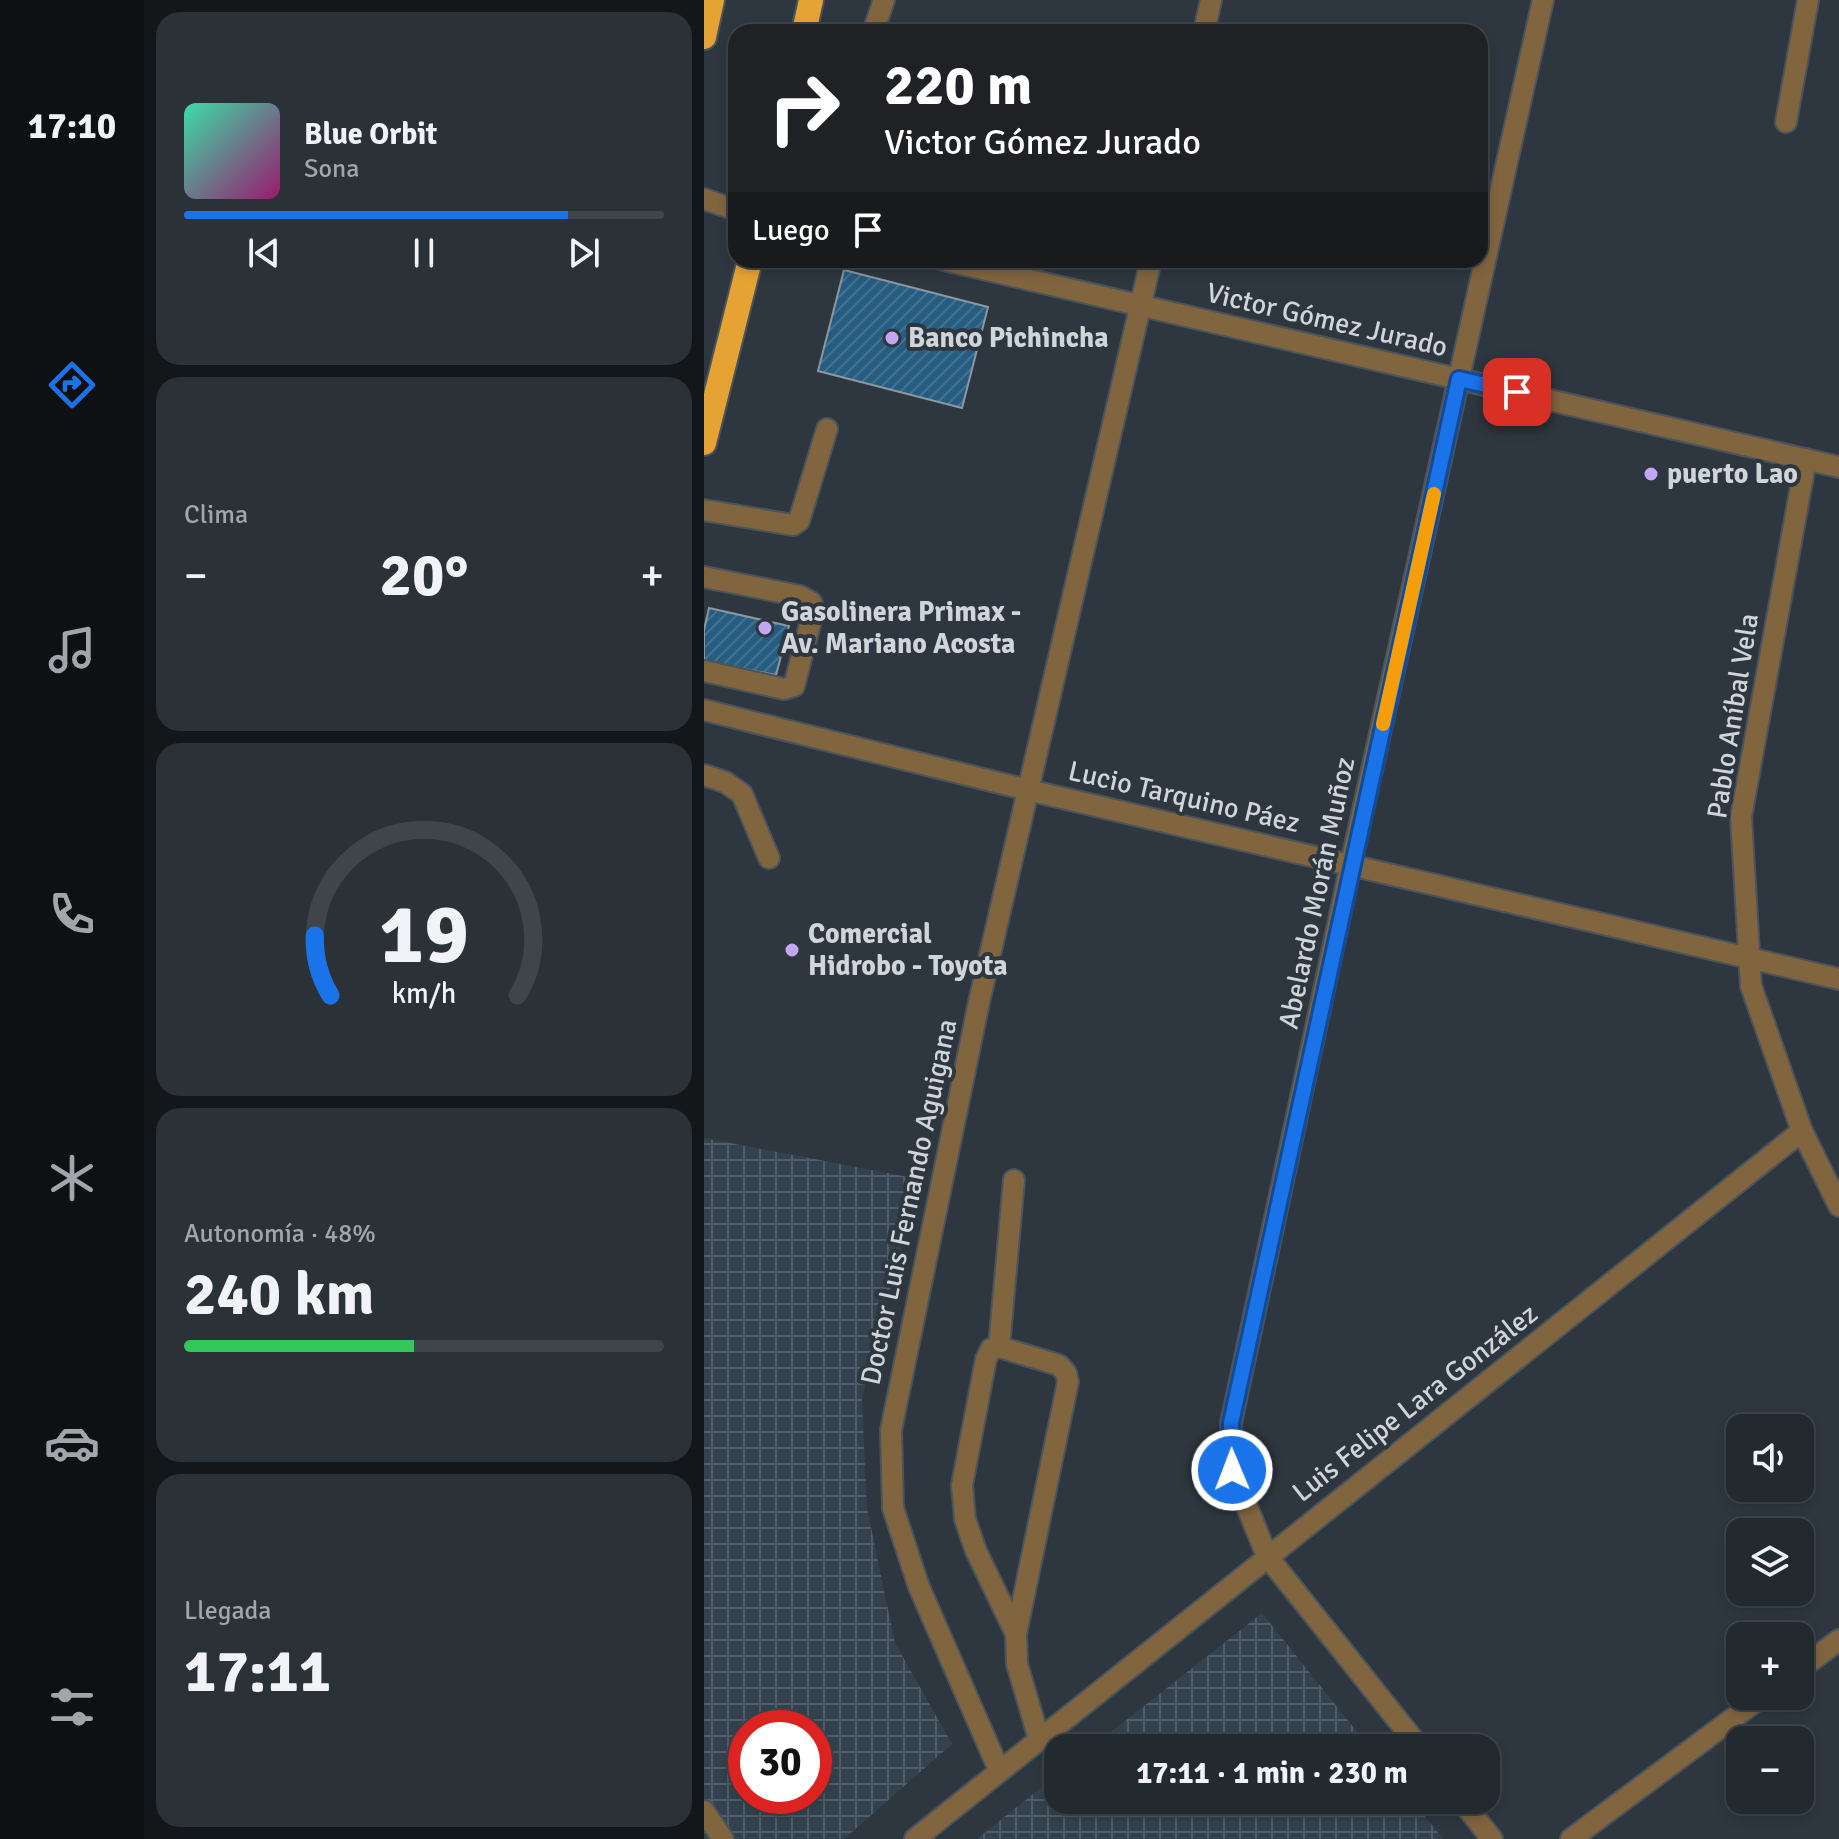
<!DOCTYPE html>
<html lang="es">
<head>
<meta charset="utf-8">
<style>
	:root { --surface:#22292f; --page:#2a3137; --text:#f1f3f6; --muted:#a2a6aa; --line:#3f454b; --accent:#1a73e8 }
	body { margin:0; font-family:Signika,sans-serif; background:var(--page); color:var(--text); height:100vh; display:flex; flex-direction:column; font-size:30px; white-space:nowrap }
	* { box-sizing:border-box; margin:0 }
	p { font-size:26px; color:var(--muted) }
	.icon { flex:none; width:44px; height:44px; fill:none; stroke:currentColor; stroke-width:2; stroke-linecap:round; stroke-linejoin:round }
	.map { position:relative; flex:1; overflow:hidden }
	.sheet { display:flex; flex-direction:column; gap:12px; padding:12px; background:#13171a; width:560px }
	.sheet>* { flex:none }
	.guide { position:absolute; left:24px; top:24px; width:760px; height:244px; border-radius:24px; box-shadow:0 4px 12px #0003,0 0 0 2px var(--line); background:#202124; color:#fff; overflow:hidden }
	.controls { position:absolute; left:1022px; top:1414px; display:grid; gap:16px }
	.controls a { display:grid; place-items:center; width:88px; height:88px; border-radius:16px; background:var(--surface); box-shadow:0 4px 12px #0003,0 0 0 2px var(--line); font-size:40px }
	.speed { position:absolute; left:24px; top:1710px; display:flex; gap:16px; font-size:40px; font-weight:700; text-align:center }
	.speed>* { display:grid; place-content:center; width:104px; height:104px; border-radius:50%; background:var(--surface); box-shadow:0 4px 12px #0003,0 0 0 2px var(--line); line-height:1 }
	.speed .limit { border:12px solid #d22; background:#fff; color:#111 }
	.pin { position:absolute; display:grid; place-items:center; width:68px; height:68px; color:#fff; margin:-34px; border-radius:16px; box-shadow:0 4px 12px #0006 }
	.me { position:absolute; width:88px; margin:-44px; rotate:359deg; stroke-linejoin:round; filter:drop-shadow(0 0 6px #0008) }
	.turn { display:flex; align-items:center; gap:28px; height:168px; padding:0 24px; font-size:36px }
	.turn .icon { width:104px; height:104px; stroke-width:2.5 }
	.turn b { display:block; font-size:56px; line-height:68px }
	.then { display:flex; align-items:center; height:76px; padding:0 24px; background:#0003; gap:16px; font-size:30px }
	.big { font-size:60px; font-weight:700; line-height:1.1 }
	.sheet .card { flex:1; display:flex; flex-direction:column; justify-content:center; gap:12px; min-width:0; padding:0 28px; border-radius:24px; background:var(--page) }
	.sheet .dial { align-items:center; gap:0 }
	.dial svg { height:208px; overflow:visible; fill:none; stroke:var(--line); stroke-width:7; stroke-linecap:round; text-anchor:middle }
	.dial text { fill:var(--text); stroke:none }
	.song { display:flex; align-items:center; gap:24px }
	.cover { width:96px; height:96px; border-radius:12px; background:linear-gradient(135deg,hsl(160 70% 55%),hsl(320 70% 35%)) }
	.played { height:8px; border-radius:4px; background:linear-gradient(90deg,var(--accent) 80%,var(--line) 80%) }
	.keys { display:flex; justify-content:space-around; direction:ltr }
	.heat { display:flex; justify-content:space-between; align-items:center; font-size:44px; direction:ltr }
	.charge { height:12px; border-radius:6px; background:linear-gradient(90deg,#34c759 48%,var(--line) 0) }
	.trip { position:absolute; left:340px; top:1734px; width:456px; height:80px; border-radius:24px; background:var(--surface); box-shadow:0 4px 12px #0003,0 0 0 2px var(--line); font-weight:700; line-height:80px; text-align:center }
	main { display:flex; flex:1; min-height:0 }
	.tab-bar { display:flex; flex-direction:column; width:144px; justify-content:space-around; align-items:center; background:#0e1013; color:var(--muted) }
	.tab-bar .icon { width:56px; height:56px }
	.tab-bar .on { color:var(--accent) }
	.tab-bar b { font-size:36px; color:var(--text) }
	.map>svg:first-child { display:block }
</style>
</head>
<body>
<main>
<nav class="tab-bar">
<b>17:10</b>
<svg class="icon on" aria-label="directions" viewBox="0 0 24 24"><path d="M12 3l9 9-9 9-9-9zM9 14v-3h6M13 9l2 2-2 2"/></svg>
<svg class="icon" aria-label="music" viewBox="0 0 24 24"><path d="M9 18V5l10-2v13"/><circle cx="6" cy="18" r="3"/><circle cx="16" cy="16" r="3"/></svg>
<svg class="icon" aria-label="phone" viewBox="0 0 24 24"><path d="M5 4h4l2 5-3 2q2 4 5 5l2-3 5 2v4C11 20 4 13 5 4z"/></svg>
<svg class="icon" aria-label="climate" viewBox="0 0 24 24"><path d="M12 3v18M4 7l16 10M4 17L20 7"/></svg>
<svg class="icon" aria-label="car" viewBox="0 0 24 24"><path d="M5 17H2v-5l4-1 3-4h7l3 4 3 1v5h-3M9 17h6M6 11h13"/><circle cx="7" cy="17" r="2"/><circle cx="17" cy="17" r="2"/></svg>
<svg class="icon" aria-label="filters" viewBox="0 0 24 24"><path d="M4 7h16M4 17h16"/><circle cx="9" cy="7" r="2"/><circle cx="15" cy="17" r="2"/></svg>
</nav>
<section class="sheet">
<div class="card">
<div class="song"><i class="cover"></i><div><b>Blue Orbit</b><p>Sona</p></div></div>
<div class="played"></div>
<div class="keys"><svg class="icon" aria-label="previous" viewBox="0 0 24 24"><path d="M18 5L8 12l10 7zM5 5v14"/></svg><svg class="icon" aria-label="pause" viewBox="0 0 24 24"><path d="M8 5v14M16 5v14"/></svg><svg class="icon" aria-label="next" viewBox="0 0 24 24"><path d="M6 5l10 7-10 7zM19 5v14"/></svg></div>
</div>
<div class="card"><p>Clima</p>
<div class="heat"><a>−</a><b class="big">20°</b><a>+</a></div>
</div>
<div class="card dial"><svg viewBox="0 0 100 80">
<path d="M14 69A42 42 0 1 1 86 69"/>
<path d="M14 69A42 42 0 0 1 8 46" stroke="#1a73e8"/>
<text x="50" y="56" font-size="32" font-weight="700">19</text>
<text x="50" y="72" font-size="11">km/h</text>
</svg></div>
<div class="card"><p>Autonomía · 48%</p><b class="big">240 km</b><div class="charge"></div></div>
<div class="card"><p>Llegada</p><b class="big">17:11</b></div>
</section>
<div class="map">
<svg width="1135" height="1839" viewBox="0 0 1135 1839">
	<defs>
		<pattern id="industrial-grid" width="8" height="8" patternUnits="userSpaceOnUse" patternTransform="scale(2)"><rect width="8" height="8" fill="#33424e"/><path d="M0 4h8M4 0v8" fill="none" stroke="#505c67"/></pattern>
		<pattern id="building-hatch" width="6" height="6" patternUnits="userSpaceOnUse" patternTransform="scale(2)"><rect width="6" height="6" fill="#255c80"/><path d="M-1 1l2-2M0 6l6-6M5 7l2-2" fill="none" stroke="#447291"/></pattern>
	</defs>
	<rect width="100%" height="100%" fill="#2e373f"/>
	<g fill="url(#industrial-grid)" fill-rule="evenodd">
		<path d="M0 1138 215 1179 158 1399 163 1508 191 1643 248 1744 140 1839H0ZM42 1728H110V1796H42Z"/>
		<path d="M558 1613 666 1748H387Z"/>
		<path d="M354 1774V1800H708L739 1839H273Z"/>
	</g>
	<g fill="url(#building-hatch)" stroke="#8c97a0" stroke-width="2">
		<path d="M140 270 284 307 258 408 114 371Z"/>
		<path d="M5 608 85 626 72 675 0 661V630Z"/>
	</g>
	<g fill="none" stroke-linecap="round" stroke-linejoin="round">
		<g stroke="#4b535b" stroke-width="24">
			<g id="minor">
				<path d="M169 32 180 0"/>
				<path d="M500 32 507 0"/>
				<path d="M1082 122 1104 0"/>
				<path d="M0 199 32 210"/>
				<path d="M240 260 1135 467"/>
				<path d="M1102 459 1037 817 1047 986 1098 1131 1135 1206"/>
				<path d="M0 510 89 525 95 521 123 429"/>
				<path d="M0 577 96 596 107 602 110 609 90 686 80 689 0 671"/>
				<path d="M0 710 324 790 1135 979"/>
				<path d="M0 775 21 782 38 794 65 858"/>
				<path d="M310 1180 295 1347 355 1365 362 1373 364 1382 312 1634 313 1664 335 1739"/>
				<path d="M295 1347 287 1349 282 1359 258 1485 261 1519 272 1551 312 1634"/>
				<path d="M1096 1669 1135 1640"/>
				<path d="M716 1748 563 1556 528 1470 527 1423 647 864 839 0"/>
				<path d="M295 1770 215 1587 189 1508 187 1430 275 1002 447 260"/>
				<path d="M757 1800 788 1839"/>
				<path d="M0 1811 19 1839"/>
				<path d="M211 1839 1098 1131"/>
				<path d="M867 1839 1059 1696"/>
			</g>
		</g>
		<g stroke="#4b535b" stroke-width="28">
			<g id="highway">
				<path d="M100 32 107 0"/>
				<path d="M0 37 8 0"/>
				<path d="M0 443 46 260"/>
			</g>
		</g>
		<use href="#minor" stroke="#80653f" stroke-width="20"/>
		<use href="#highway" stroke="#e5a334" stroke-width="24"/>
	</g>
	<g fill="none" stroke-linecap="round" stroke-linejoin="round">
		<g stroke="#114b97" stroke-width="20">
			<path id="route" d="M528 1470 527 1423 755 379 813 392"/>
		</g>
		<use href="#route" stroke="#1a73e8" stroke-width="14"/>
		<path stroke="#f59e0b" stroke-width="14" d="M679 724 730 494"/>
	</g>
	<g fill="#c3a7f2" stroke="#2e373f" stroke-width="3">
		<circle cx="188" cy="338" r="8"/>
		<circle cx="947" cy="474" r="8"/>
		<circle cx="61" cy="628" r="8"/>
		<circle cx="88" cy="950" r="8"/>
	</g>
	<g text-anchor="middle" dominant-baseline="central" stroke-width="8" stroke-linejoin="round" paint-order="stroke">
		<g font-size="28" fill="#cfd5d9" stroke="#2e373f">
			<text transform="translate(623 320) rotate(13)">Victor Gómez Jurado</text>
			<text transform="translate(1029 716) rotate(-81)">Pablo Aníbal Vela</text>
			<text transform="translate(480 797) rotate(13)">Lucio Tarquino Páez</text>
			<text transform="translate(613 893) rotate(-78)">Abelardo Morán Muñoz</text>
			<text transform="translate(205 1202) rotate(-78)">Doctor Luis Fernando Aguigana</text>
			<text transform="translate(711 1403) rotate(-38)">Luis Felipe Lara González</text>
		</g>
		<g font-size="28" font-weight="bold" fill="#cfd5d9" stroke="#2e373f" text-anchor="start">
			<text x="204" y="338">Banco Pichincha</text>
			<text x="963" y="474">puerto Lao</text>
			<text x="77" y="612">Gasolinera Primax -<tspan x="77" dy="32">Av. Mariano Acosta</tspan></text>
			<text x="104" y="934">Comercial<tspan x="104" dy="32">Hidrobo - Toyota</tspan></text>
		</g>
	</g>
</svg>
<div class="controls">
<a><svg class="icon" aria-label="sound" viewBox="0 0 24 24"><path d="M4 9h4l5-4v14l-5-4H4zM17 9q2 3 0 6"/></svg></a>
<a><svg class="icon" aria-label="layers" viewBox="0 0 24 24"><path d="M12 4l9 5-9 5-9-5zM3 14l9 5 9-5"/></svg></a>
<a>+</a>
<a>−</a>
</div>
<div class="speed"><div class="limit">30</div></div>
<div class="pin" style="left:813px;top:392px;background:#d93025"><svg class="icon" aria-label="arrive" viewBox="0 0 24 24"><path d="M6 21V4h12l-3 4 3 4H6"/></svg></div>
<svg class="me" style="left:528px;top:1470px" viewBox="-20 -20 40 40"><circle r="17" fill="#1a73e8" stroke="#fff" stroke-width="3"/><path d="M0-11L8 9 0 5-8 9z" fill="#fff"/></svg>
<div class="trip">17:11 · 1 min · 230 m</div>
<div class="guide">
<div class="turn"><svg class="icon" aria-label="right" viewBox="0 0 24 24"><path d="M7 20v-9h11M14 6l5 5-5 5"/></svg><div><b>220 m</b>Victor Gómez Jurado</div></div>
<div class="then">Luego<svg class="icon" aria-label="arrive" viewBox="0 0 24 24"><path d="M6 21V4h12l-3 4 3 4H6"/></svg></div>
</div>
</div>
</main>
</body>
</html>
